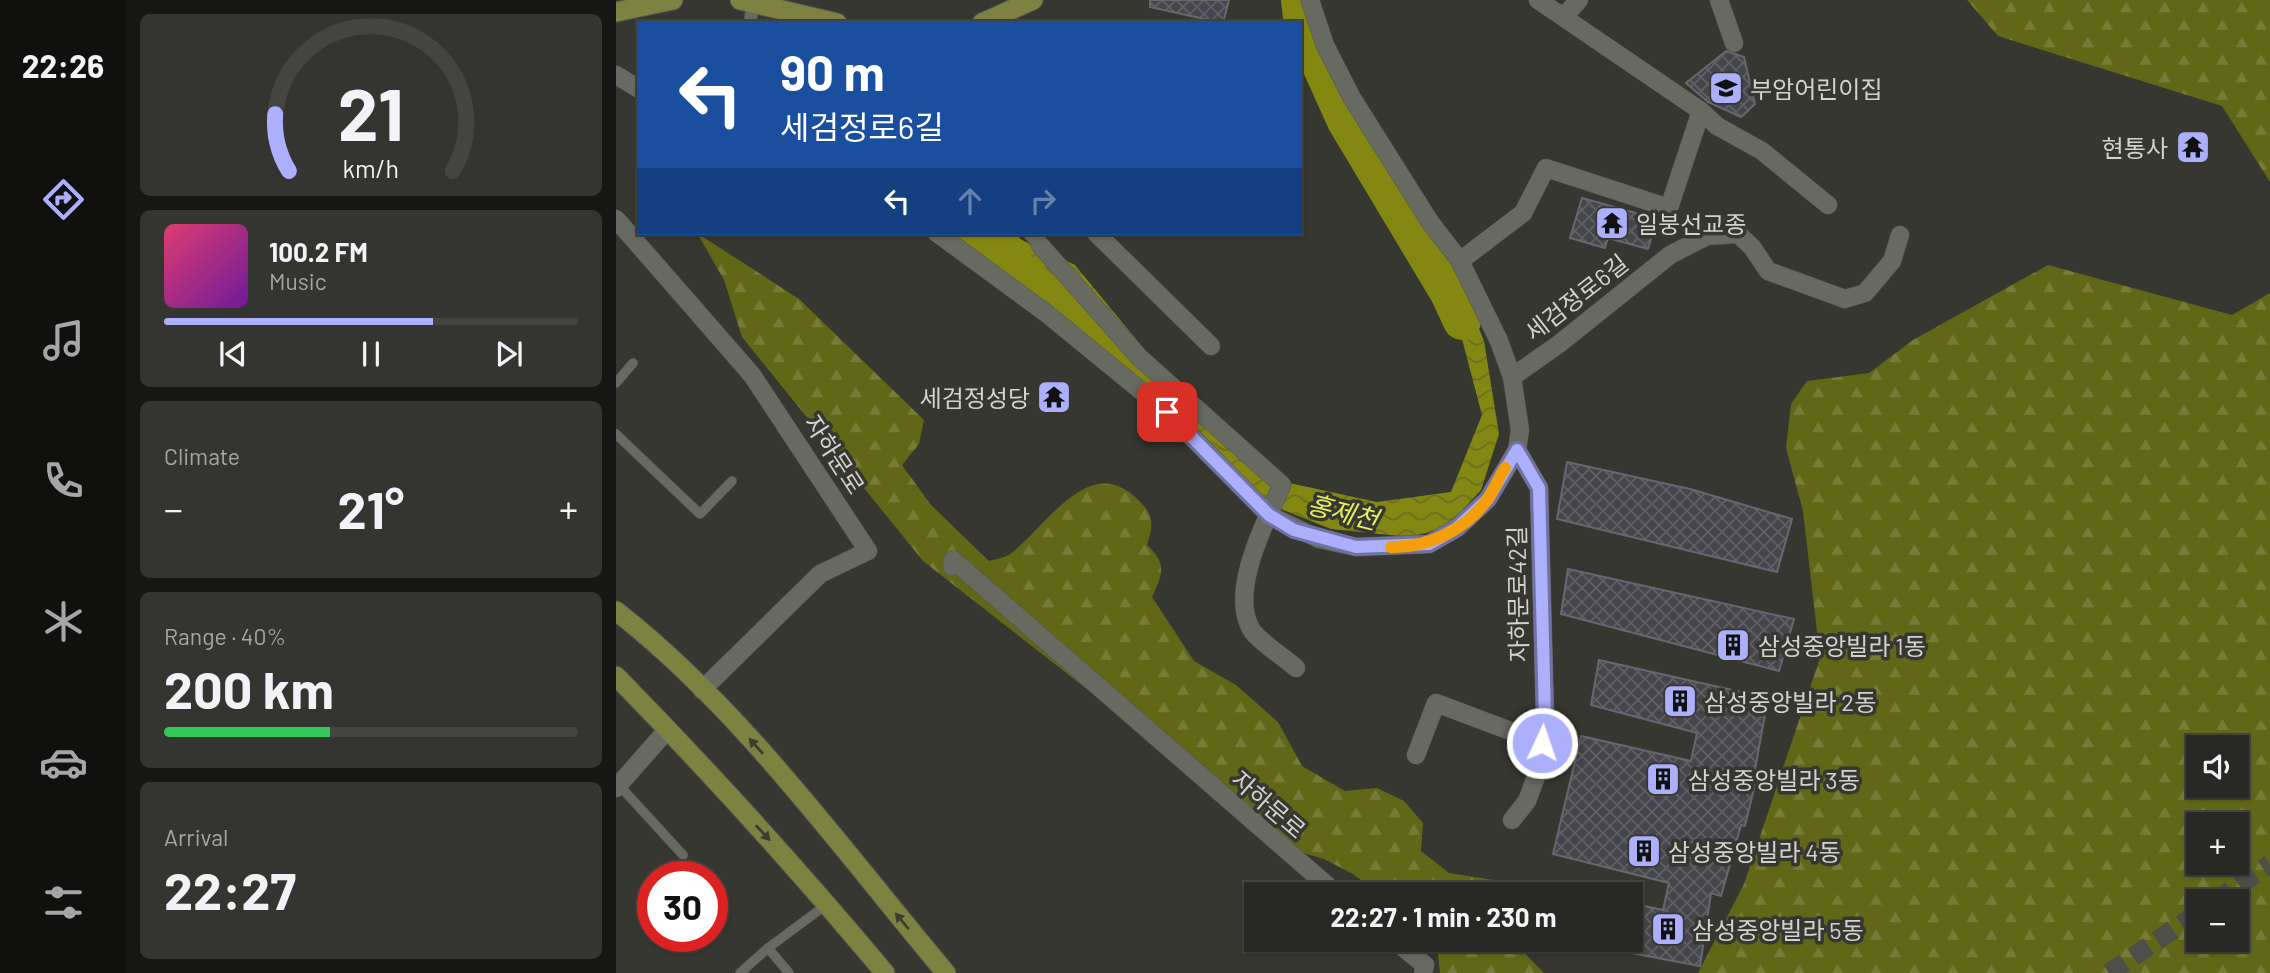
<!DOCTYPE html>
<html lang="en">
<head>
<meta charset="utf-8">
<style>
	:root { --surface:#282924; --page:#343531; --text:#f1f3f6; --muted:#a5a6a6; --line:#444541; --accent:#acaffb }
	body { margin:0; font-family:Barlow,"Noto Sans KR",sans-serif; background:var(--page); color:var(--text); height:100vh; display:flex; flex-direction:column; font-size:26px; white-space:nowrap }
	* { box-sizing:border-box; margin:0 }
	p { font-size:23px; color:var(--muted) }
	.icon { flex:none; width:38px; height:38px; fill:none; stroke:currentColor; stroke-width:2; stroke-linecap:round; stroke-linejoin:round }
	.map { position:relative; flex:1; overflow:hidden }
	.sheet { display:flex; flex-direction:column; gap:14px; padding:14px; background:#161714; width:490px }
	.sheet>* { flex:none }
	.banner { position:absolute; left:21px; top:21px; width:665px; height:214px; border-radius:0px; box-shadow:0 2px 5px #0004,0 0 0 2px var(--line); background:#1a4fa0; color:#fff; overflow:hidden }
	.fabs { position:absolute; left:1570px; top:735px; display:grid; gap:14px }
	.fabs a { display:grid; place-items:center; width:63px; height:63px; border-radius:0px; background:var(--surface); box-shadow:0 2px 5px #0004,0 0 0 2px var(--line); font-size:35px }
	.speed { position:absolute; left:21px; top:861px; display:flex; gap:14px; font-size:35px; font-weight:700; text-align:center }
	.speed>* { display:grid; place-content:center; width:91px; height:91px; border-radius:50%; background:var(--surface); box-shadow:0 2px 5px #0004,0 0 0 2px var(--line); line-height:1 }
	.speed .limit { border:10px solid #d22; background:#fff; color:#111 }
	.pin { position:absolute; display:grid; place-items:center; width:60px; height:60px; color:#fff; margin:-30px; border-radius:14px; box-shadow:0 4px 10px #0006 }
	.me { position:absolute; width:77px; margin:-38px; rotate:3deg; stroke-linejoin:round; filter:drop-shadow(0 0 5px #0008) }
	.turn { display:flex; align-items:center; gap:24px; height:147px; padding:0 28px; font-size:32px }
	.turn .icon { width:91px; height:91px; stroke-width:2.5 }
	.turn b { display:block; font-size:49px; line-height:60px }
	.lanes { display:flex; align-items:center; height:66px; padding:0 28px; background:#0003; justify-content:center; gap:35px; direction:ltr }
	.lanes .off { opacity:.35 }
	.big { font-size:52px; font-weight:700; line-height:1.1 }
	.sheet .card { flex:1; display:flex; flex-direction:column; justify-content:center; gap:10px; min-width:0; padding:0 24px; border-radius:10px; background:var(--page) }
	.sheet .dial { align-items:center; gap:0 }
	.dial svg { height:182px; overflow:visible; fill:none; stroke:var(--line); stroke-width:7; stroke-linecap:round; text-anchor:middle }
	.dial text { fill:var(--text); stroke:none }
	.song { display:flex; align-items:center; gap:21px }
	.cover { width:84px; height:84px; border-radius:10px; background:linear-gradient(135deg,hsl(340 70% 55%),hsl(280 70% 35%)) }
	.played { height:7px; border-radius:4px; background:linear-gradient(90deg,var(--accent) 65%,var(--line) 65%) }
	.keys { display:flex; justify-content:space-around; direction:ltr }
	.heat { display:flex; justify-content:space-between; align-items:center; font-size:38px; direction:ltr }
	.charge { height:10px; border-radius:5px; background:linear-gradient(90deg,#34c759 40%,var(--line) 0) }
	.trip { position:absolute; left:628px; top:882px; width:399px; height:70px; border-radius:0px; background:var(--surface); box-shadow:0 2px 5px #0004,0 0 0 2px var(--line); font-weight:700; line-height:70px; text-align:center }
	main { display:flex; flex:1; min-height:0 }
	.tab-bar { display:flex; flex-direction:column; width:126px; justify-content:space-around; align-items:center; background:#10100e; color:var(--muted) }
	.tab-bar .icon { width:49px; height:49px }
	.tab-bar .current { color:var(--accent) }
	.tab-bar b { font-size:32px; color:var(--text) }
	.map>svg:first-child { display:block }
</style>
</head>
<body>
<main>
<nav class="tab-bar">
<b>22:26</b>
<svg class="icon current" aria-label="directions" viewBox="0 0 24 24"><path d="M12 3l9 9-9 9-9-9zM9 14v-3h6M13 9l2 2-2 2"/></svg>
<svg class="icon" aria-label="music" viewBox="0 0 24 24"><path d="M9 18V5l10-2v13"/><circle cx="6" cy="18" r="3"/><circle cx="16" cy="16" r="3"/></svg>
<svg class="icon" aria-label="phone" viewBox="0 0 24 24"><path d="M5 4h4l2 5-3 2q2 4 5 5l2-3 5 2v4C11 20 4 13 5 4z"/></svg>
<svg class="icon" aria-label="climate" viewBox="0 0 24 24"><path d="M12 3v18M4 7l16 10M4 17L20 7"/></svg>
<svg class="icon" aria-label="car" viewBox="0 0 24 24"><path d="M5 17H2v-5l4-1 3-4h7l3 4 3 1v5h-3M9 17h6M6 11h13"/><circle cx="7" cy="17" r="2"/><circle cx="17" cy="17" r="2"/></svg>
<svg class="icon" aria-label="filters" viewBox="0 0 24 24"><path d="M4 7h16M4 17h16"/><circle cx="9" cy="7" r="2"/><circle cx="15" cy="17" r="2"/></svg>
</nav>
<section class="sheet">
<div class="card dial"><svg viewBox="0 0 100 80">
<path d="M14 69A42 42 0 1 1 86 69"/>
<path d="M14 69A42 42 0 0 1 8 44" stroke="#acaffb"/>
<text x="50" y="56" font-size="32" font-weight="700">21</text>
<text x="50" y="72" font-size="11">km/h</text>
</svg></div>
<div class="card">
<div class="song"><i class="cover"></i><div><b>100.2 FM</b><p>Music</p></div></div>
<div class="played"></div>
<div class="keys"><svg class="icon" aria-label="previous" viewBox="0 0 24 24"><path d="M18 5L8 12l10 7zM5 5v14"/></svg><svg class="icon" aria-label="pause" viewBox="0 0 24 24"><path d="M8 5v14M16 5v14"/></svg><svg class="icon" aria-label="next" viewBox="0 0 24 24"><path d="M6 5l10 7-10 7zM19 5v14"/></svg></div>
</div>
<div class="card"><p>Climate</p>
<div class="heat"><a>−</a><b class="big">21°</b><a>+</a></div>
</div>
<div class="card"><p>Range · 40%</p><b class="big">200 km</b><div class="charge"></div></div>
<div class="card"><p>Arrival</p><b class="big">22:27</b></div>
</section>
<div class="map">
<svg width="1654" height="973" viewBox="0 0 1654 973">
	<defs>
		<pattern id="forest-firs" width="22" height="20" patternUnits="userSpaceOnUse" patternTransform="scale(1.75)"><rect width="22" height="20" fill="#626617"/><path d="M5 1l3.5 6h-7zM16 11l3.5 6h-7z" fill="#787b38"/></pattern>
		<pattern id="water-waves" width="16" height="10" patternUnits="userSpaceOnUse" patternTransform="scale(1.75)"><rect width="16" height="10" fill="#848812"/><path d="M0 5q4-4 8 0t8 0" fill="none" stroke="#6c6e21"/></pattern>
		<pattern id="building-cross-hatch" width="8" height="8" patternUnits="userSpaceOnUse" patternTransform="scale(1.75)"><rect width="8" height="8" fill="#45454c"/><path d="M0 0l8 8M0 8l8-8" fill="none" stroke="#5f5f65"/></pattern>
	</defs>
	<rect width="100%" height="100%" fill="#363730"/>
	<g fill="url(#forest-firs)" fill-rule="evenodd">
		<path d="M1351 0H1654V182L1606 106 1382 36Z"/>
		<path d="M81 233 183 299 308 420 303 444 286 465 315 505 373 561C380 559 388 558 394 554 432 526 476 445 527 505 539 519 536 529 531 545 551 564 547 573 536 597L578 661 620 685 662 722 686 766 729 791 761 788 788 801 807 823 805 851 833 873 877 880 879 894H763L737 874 708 859 677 850 307 561 126 337 108 280Z"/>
		<path d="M1432 265 1616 315 1654 293V973H1082L1128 884 1204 658 1187 511 1170 448 1175 404 1191 381 1253 373 1297 340ZM1582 747H1620V786H1582ZM1582 824H1620V863H1582ZM1582 901H1620V940H1582Z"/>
		<path d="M808 940H896L928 973H824L822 954Z"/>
	</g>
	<path fill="url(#water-waves)" d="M674 0H700L716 51 833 255 868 341 883 434 865 490 830 528 793 537 715 529 660 507 595 451 478 329 455 295 400 274 352 233H398L406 240 459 265 528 349 673 483 761 502 835 492 866 415 842 324 810 249 752 145 690 54 684 38V23H679Z"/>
	<path fill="#363730" d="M0 13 25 23 23 45 0 51Z"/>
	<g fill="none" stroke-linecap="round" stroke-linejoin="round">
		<g stroke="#848812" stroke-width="38">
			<path d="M684 0 687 26 730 121 833 293 846 321"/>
			<path d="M360 233 566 413"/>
		</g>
	</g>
	<g fill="url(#building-cross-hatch)" stroke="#67686f" stroke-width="2">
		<path d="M534 0H613L607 23 534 7Z"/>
		<path d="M1110 51 1128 57 1139 104 1125 117 1092 102 1070 83Z"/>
		<path d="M966 198 1041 219 1032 249 992 238 989 248 954 238Z"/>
		<path d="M951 462 1074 489 1176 519 1161 572 941 519Z"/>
		<path d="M952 569 1178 619 1163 671 945 614Z"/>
		<path d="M983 660 1152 698 1138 775 1141 776 1129 826 1125 825 1105 896 1095 893 1084 966 1015 953V903L1047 910 1053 883 937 854 965 736 1075 761 1081 733 975 705Z"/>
	</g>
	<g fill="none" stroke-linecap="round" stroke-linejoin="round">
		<g stroke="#4d4e48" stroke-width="19" stroke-dasharray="19 10" stroke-linecap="butt">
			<path d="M1599 901 1654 864"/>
			<path d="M1493 973 1582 913"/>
		</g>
		<g stroke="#54544f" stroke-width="10">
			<g id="service">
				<path d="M0 383 17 363"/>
				<path d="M0 434 84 514 116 481"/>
				<path d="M1 783 67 855"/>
				<path d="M152 948 173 973"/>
				<path d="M124 973 152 948 210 905"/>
			</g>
		</g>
		<g stroke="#54544f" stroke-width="14">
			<g id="pedestrian">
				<path d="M134 23 137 4"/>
				<path d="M413 233 424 245"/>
			</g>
		</g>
		<g stroke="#54544f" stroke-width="19">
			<g id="minor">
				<path d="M922 0 1085 111"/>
				<path d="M1103 0 1118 43"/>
				<path d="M948 16 963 0"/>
				<path d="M0 75 23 89"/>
				<path d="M0 219 136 375 252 551 204 574 86 690"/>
				<path d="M321 233 430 313 551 412 653 515 703 539 740 547 813 544 841 528 872 499 901 450 904 430 896 377 883 341 844 261 814 222 736 98 709 45 694 0"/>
				<path d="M480 233 595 346"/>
				<path d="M424 245 523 357 666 485C650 521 613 590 635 629 641 640 669 658 680 668"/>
				<path d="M844 261 907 213 930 168 1053 208 1085 111 1101 126 1146 151 1212 205"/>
				<path d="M896 377 943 344 1054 255 1091 236 1122 234 1136 247 1152 271 1229 299 1249 293 1276 261 1284 235"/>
				<path d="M336 566 337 560 721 894"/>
				<path d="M800 755 820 703 926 743"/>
				<path d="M0 788 52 729"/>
				<path d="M896 820 911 801 921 774 929 717 923 488 901 450"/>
				<path d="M778 940 809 965 807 973"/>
			</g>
		</g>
		<g stroke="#54544f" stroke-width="21">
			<g id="primary">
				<path d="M124 0 221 23"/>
				<path d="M0 12 57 0"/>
				<path d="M366 23 417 0"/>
				<path d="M0 611C125 708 228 852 330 973"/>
				<path d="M0 676C93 771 183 870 269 973"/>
			</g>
		</g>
		<use href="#service" stroke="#686961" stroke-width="9"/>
		<use href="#pedestrian" stroke="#686961" stroke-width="12"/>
		<use href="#minor" stroke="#686961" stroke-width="18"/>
		<use href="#primary" stroke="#7e8241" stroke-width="19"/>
	</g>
	<defs><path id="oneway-solid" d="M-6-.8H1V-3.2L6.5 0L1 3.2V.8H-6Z" transform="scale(1.75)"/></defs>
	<g fill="#3d3e32">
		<use href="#oneway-solid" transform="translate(140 746) rotate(-132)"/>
		<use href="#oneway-solid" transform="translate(147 833) rotate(47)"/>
		<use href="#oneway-solid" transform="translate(286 921) rotate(-130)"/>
	</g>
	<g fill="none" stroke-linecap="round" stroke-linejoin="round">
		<g stroke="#7072a3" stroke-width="18">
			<path id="route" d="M551 412 653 515 678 530 740 547 813 544 841 528 872 499 901 450 923 488 929 717 926 743"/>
		</g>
		<use href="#route" stroke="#acaffb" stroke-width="12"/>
		<path stroke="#f59e0b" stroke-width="12" d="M775 547C812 548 852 529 873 497 879 488 883 477 889 468"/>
	</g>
	<defs>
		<g id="school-square" transform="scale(1.75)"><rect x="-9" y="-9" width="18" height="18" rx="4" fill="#acaffb" stroke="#363730"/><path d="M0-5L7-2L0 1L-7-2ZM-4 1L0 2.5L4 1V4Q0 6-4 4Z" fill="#111"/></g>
		<g id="temple-square" transform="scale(1.75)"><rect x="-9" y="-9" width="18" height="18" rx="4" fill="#acaffb" stroke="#363730"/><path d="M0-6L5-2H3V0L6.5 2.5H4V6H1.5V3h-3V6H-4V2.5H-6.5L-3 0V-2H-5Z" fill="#111"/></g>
		<g id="building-square" transform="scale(1.75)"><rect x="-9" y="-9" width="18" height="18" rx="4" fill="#acaffb" stroke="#363730"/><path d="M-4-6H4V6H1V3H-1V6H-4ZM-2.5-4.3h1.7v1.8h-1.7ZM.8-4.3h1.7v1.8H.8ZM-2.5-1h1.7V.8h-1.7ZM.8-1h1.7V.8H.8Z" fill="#111"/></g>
	</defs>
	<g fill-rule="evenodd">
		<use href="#school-square" x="1110" y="88"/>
		<use href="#temple-square" x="1577" y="147"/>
		<use href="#temple-square" x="996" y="223"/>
		<use href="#temple-square" x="438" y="397"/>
		<use href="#building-square" x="1117" y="645"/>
		<use href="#building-square" x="1064" y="701"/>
		<use href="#building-square" x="1047" y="779"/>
		<use href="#building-square" x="1028" y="851"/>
		<use href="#building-square" x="1052" y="929"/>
	</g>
	<g text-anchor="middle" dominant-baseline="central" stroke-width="7" stroke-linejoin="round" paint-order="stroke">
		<g font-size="24" fill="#d2d2ce" stroke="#363730" text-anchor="start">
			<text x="1134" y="88">부암어린이집</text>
			<text x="1552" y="147" text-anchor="end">현통사</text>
			<text x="1020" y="223">일붕선교종</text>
			<text x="414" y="397" text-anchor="end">세검정성당</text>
			<text x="1142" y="645">삼성중앙빌라 1동</text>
			<text x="1088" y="701">삼성중앙빌라 2동</text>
			<text x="1072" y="779">삼성중앙빌라 3동</text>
			<text x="1052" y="851">삼성중앙빌라 4동</text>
			<text x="1076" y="929">삼성중앙빌라 5동</text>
		</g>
		<g font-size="24" fill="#d2d2ce" stroke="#363730">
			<text transform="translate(960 297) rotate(-38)">세검정로6길</text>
			<text transform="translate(219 454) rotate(57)">자하문로</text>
			<text transform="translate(901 594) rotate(-91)">자하문로42길</text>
			<text transform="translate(653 804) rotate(41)">자하문로</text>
		</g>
		<g font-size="26" font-style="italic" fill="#e3eb62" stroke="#363730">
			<text transform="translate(727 511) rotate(14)">홍제천</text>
		</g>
	</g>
</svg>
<div class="fabs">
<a><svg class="icon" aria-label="sound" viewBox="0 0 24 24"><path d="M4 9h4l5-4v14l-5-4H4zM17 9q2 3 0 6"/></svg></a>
<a>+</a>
<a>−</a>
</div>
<div class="speed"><div class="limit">30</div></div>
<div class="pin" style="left:551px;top:412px;background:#d93025"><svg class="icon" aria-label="arrive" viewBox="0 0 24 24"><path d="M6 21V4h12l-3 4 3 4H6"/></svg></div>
<svg class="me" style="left:926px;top:743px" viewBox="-20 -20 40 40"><circle r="17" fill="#acaffb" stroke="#fff" stroke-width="3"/><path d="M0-11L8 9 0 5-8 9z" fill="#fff"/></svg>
<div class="trip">22:27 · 1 min · 230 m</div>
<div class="banner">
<div class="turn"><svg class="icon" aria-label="left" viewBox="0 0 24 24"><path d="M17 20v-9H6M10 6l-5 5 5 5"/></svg><div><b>90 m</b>세검정로6길</div></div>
<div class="lanes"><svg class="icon" aria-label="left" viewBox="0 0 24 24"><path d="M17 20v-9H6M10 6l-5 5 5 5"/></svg><svg class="icon off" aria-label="ahead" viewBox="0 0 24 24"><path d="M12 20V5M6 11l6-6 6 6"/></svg><svg class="icon off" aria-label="right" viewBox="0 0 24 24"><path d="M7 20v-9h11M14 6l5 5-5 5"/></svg></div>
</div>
</div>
</main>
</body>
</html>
